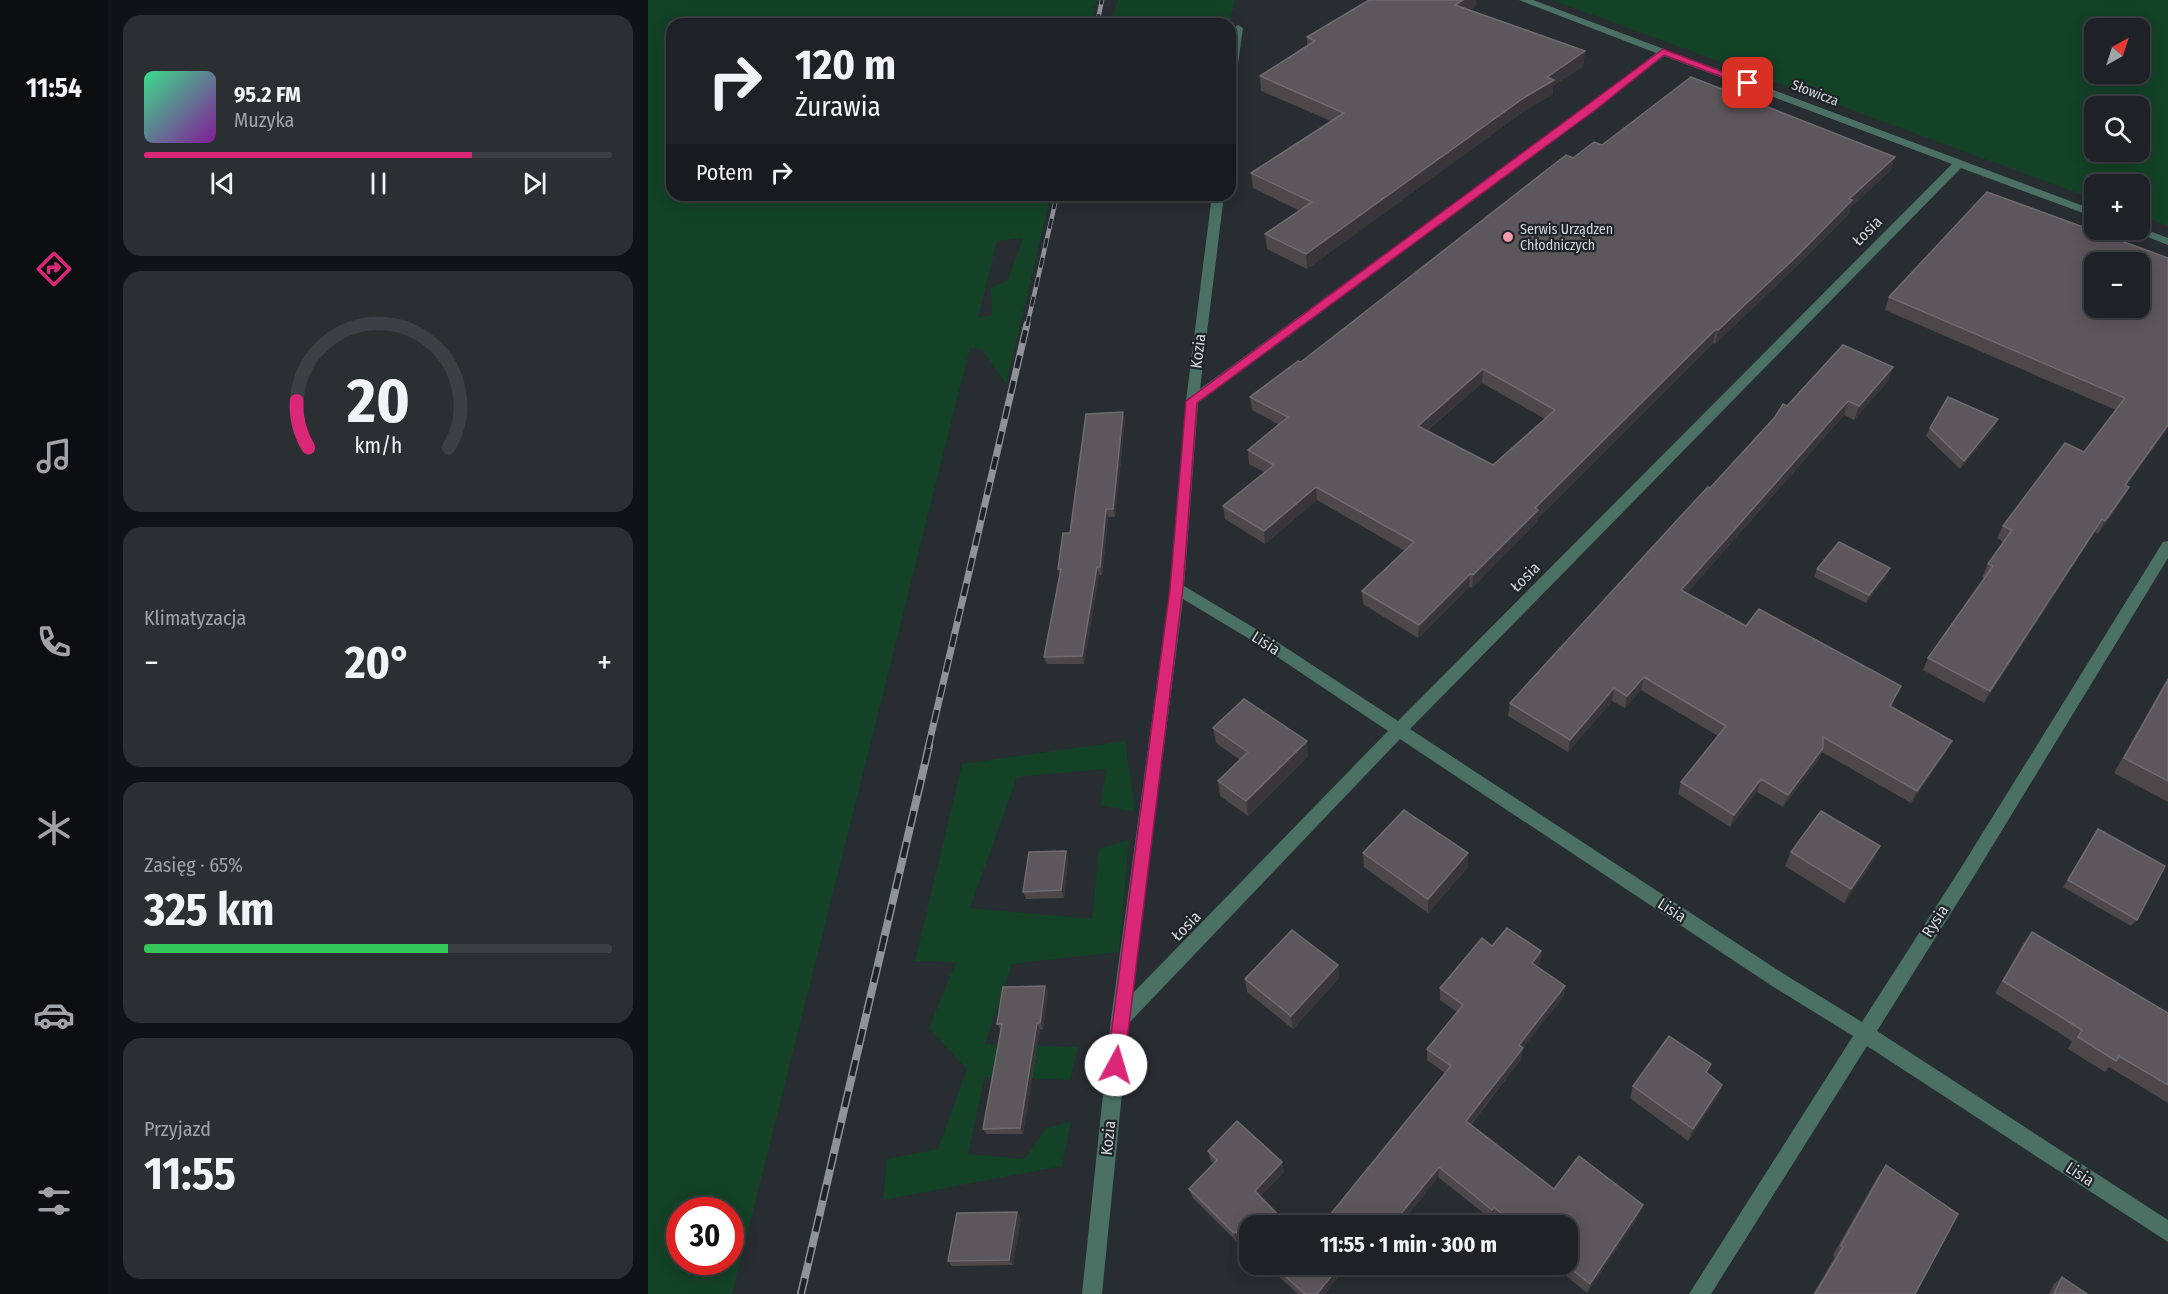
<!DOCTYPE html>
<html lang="pl">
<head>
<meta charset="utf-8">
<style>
	:root { --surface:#1e2226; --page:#2b2f32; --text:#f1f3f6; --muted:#a1a4a7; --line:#3c3f43; --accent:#db2777 }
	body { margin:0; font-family:"Fira Sans Condensed",sans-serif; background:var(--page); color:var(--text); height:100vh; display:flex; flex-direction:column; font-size:22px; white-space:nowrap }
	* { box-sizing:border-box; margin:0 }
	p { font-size:20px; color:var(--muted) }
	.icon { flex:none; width:33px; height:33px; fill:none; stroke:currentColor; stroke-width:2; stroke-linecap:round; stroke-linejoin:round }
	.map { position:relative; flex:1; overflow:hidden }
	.drawer { display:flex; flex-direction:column; gap:15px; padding:15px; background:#101315; width:540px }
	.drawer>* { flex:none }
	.hud { position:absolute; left:18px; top:18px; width:570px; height:183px; border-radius:18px; box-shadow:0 3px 15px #0003,0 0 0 2px var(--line); background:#1e2226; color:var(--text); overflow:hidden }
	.needle { width:39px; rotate:39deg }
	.fabs { position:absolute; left:1436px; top:18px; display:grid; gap:12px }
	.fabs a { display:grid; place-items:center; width:66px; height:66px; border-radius:12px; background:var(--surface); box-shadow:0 3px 15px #0003,0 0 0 2px var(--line); font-size:30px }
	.speed { position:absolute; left:18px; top:1197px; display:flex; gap:12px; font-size:30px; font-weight:700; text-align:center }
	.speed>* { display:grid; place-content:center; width:78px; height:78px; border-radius:50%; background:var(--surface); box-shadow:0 3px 15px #0003,0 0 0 2px var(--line); line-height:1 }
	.speed .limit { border:9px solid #d22; background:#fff; color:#111 }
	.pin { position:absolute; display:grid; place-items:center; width:51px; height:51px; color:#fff; margin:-26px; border-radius:12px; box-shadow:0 3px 9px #0006 }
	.me { position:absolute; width:66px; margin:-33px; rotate:6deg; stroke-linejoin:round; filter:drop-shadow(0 0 4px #0008) }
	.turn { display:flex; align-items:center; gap:21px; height:126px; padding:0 30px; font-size:27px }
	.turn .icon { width:78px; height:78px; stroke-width:2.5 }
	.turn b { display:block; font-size:42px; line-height:51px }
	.then { display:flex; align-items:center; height:57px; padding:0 30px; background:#0003; gap:12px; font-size:22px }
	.big { font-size:45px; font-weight:700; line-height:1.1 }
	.drawer .widget { flex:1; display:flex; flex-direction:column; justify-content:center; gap:9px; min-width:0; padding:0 21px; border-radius:18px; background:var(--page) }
	.drawer .dial { align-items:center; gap:0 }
	.dial svg { height:156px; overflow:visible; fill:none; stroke:var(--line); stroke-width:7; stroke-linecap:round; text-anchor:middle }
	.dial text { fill:var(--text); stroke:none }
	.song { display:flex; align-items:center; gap:18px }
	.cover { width:72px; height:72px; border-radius:9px; background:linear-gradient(135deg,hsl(150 70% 55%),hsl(290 70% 35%)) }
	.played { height:6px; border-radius:3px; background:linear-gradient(90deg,var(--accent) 70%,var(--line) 70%) }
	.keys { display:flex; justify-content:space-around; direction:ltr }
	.heat { display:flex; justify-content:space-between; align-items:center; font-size:33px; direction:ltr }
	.charge { height:9px; border-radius:4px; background:linear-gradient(90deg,#34c759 65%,var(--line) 0) }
	.trip { position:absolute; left:591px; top:1215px; width:339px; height:60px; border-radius:18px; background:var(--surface); box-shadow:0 3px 15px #0003,0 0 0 2px var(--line); font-weight:700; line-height:60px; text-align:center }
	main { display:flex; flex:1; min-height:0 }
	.tab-bar { display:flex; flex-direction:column; width:108px; justify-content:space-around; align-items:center; background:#0c0e0f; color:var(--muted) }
	.tab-bar .icon { width:42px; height:42px }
	.tab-bar .current { color:var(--accent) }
	.tab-bar b { font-size:27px; color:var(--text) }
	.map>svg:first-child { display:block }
</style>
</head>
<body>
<main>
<nav class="tab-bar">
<b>11:54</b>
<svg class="icon current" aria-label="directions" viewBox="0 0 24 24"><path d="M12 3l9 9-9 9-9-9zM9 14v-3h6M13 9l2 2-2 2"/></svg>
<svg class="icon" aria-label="music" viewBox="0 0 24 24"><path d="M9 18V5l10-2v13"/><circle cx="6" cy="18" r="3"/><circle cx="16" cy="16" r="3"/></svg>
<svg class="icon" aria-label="phone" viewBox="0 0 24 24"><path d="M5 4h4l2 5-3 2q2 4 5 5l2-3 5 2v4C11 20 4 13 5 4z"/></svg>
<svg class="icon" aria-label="climate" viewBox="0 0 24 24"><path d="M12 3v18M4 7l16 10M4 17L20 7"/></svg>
<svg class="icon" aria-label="car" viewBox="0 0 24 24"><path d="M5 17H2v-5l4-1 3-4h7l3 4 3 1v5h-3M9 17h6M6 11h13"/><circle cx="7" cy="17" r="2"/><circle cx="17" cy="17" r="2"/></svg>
<svg class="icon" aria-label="filters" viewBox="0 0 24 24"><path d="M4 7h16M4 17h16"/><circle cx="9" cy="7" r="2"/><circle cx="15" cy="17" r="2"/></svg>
</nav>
<section class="drawer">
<div class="widget">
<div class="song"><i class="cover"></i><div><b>95.2 FM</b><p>Muzyka</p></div></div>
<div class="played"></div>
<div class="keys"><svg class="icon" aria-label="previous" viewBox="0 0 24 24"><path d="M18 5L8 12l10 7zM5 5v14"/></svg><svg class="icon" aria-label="pause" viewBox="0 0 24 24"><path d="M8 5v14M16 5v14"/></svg><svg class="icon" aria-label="next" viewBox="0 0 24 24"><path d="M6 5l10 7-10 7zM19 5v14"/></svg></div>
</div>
<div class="widget dial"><svg viewBox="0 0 100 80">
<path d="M14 69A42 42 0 1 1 86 69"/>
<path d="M14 69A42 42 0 0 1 8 45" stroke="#db2777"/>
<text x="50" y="56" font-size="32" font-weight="700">20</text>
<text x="50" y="72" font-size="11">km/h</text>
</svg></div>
<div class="widget"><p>Klimatyzacja</p>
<div class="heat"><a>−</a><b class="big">20°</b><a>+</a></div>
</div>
<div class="widget"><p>Zasięg · 65%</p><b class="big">325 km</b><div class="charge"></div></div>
<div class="widget"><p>Przyjazd</p><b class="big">11:55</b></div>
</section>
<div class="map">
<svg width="1520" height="1294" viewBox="0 0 1520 1294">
	<rect width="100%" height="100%" fill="#282d32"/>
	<g fill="#134227" fill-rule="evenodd">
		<path d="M0 0H449L443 24H24V195H403L358 384 334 349 322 348 84 1294H0ZM375 238 360 280 343 288 344 315 330 318 349 241ZM82 1210V1262H32V1210Z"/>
		<path d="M470 0H587L581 24H462Z"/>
		<path d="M904 0H1520V226L1491 215V184H1446V199ZM1446 28H1491V74H1446ZM1446 106H1491V152H1446Z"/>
		<path d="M421 195H554L420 200Z"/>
		<path d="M477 741 487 812 453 805 458 769 369 777 322 908 444 919 451 849 481 840 471 952 364 964 337 1044 430 1047 422 1080 337 1077 320 1154 377 1159 398 1128 423 1122 414 1166 235 1200 239 1159 290 1149 319 1069 281 1028 308 962 267 961 314 764Z"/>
	</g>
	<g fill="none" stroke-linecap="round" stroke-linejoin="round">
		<g fill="#4b7164" fill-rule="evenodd">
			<path d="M871 0H885L1446 210V217L1313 168 762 729 1136 974 1214 1022 1316 863 1515 542 1520 541V558L1328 873 1229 1031 1520 1220V1242L1219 1046 1063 1294H1041L1205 1036 1124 986 752 739 481 1023 454 1294H434L463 1019 522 588 538 401 564 195H576L552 389 942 104 1008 53ZM1016 56 1304 164 750 721 623 638 536 586 550 403 950 108ZM535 599 613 646 740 731 484 994Z"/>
			<path d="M590 25 595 28 587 85 582 88V50L585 28Z"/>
			<path d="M1491 227 1520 238V245L1482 230H1491Z"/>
		</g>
		<g stroke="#8f9397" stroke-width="4.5">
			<g id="rail-far2">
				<path d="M449 24 454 0"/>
				<path d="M379 326 409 195"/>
			</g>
		</g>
		<g stroke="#8f9397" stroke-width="7">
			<path id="rail-far1" d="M280 748 379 324"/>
		</g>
		<g stroke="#8f9397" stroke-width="8">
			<path id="rail" d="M153 1294 281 746"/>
		</g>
		<use href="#rail-far2" stroke="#1e2328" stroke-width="3" stroke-dasharray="10" stroke-linecap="butt"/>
		<use href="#rail-far1" stroke="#1e2328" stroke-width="4.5" stroke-dasharray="13" stroke-linecap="butt"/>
		<use href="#rail" stroke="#1e2328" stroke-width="5" stroke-dasharray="16" stroke-linecap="butt"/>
	</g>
	<g fill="#4e474a" fill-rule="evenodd">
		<path d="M828 6 822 10 937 51 935 66 905 86V94L876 111 659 269 619 249 617 234 652 211 605 188 603 173 683 121 613 91 612 76 659 45V37Z"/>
		<path d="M954 145 1243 170 1202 208 1201 214 1148 267 1067 344 1065 343 889 519 888 523 824 588 821 587 770 638 715 604 714 591 757 551 669 500 617 544 577 519 575 506 616 472 601 464 600 450 630 424 604 410 602 397 653 362 925 158ZM834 383 897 419 845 465 779 431Z"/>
		<path d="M1520 258 1478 486 1474 500 1450 534 1447 532 1336 703 1275 670 1280 658 1336 578 1334 577 1340 564 1355 542 1349 538 1355 526 1436 452 1468 410 1237 310 1241 297Z"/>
		<path d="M1245 367 1240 381 1206 420 1196 415 1039 593 1098 626 1247 698 1243 707 1297 754 1263 803 1174 752 1170 761 1135 807 1109 792 1082 827 1030 794 1033 782 1070 736 993 690 977 708 964 701 920 752 860 716 862 703 1139 406Z"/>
		<path d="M477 420 467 517H460L454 575H451L436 664H399L396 657 412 575 410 569 422 533Z"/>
		<path d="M1282 428H1346L1312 469 1278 436Z"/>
		<path d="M1169 569 1239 576 1218 603 1166 577Z"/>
		<path d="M1520 677V802L1466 773Z"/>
		<path d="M565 728 660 756 600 816 572 796 570 781 592 760 568 743Z"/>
		<path d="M1450 829 1489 920 1483 926 1415 887Z"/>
		<path d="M1232 846 1225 861 1196 903 1137 866 1143 852Z"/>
		<path d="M418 851 420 859 416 898 378 899 375 892Z"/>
		<path d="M715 853 820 867 780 913 716 867Z"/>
		<path d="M1384 932 1520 1013V1103L1461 1067 1457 1072 1420 1049 1424 1041 1347 993 1375 944Z"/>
		<path d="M844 946 893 951 892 963 889 966 917 986 915 997 874 1049 873 1059 823 1125 906 1189 991 1215 939 1293 904 1264H920V1226H856L845 1216 843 1219 790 1177 751 1226H673L797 1073 779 1060V1049L809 1012 792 1000V988Z"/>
		<path d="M690 965 691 978 645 1029 599 992 597 979Z"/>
		<path d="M400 992 395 1029 392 1030 375 1134H339L335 1129 353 1030 349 1024Z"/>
		<path d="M1059 1074 1074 1085 1069 1097 1040 1141 982 1098 985 1086Z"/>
		<path d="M560 1151 636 1172 612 1196 602 1226V1251L590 1240 589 1242 545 1198 541 1189 566 1163 563 1161Z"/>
		<path d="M1238 1165 1267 1294H1165L1187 1257 1185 1255 1230 1176Z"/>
		<path d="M373 1218 365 1265 304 1266 300 1261Z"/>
		<path d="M617 1264H700L677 1294H650Z"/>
		<path d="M1414 1277 1439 1294H1401L1406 1284Z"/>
	</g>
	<g fill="#39363a">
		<path d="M815 0H828V6L807 19V5Z"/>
		<path d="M937 51 935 66 905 86V94L876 111 659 269 658 254 899 77Z"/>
		<path d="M1247 157 1243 170 1202 208 1201 214 1148 267 1067 344 1070 330 1201 199Z"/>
		<path d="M1068 329 1065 343 889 519 888 523 824 588 825 575 887 508Z"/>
		<path d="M1245 367 1240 381 1206 420 1211 406Z"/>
		<path d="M835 369 834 383 769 439 770 426Z"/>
		<path d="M1200 401 1196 415 1030 603 1033 590Z"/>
		<path d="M475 412 477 420 467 517 465 509Z"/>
		<path d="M1350 419 1346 428 1312 469 1316 461Z"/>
		<path d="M1520 425V428L1470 498 1477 485Z"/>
		<path d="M668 487 669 500 617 544 616 531Z"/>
		<path d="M1481 487 1474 500 1450 534 1457 521Z"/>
		<path d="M458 509 460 517 454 575 452 567Z"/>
		<path d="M1454 519 1447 532 1336 703 1342 691Z"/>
		<path d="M449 567 451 575 436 664 434 656Z"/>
		<path d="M1242 568 1239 576 1218 603 1221 595Z"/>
		<path d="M822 574 821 587 770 638 771 625Z"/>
		<path d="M996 677 993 690 977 708 979 696Z"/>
		<path d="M966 688 964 701 920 752 922 740Z"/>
		<path d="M659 741 660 756 600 816 598 801Z"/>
		<path d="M1304 741 1297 754 1263 803 1269 791Z"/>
		<path d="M1175 748 1170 761 1135 807 1140 795Z"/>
		<path d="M1113 779 1109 792 1082 827 1086 815Z"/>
		<path d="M1232 846 1225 861 1196 903 1203 889Z"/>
		<path d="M418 851 420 859 416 898 413 890Z"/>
		<path d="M820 853V867L780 913V899Z"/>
		<path d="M893 951 892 963 882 975 884 963Z"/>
		<path d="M690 965 691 978 645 1029 643 1016Z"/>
		<path d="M397 986 400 992 395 1029 392 1023Z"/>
		<path d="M917 986 915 997 874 1049 873 1059 817 1131 818 1121 871 1045Z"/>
		<path d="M389 1023 392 1030 375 1134 372 1128Z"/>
		<path d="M1074 1085 1069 1097 1040 1141 1045 1129Z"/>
		<path d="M634 1162 636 1172 609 1200 607 1191Z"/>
		<path d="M791 1167 790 1177 751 1226H743Z"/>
		<path d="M995 1205 991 1215 939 1293 942 1284Z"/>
		<path d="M846 1207 845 1216 843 1219 844 1210Z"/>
		<path d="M369 1212 373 1218 365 1265 361 1260Z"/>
		<path d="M588 1232 590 1240 589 1242 586 1233Z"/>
		<path d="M693 1264H700L677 1294H669Z"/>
	</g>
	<g fill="#5c575a" stroke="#6f6b6e" stroke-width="1.5" fill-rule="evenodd">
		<path d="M721 0H815L807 5 937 51 899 77 906 80 877 97 658 254 617 234 664 202 603 173 696 113 612 76 667 41 659 37Z"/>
		<path d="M1043 77 1247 157 1201 199 1204 200 1152 253 1070 330 1068 329 887 508 890 510 825 575 822 574 771 625 714 591 766 542 668 487 616 531 575 506 626 465 600 450 640 417 602 397 650 361 653 362 918 155 925 158 946 142 954 145ZM835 369 907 410 845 465 770 426Z"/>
		<path d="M1339 192 1520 258V425L1477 485 1481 487 1457 521 1454 519 1342 691 1280 658 1345 566 1340 564 1364 530 1355 526 1417 443 1436 452 1477 398 1241 297ZM1446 262H1491V308H1446Z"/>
		<path d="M1195 345 1245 367 1211 406 1200 401 1033 590 1098 626 1111 609 1253 686 1242 706 1304 741 1269 791 1175 737V748L1140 795 1113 779 1086 815 1033 782 1078 726 996 677 979 696 966 688 922 740 862 703 1032 517 1060 487 1062 488 1127 417 1135 404 1139 406Z"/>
		<path d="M1300 397 1350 419 1316 461 1282 428Z"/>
		<path d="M475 412 465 509H458L452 567H449L434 656 396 657 413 569H410L415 533H422L438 414Z"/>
		<path d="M1191 542 1242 568 1221 595 1169 569Z"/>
		<path d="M1520 680V781L1476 758Z"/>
		<path d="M596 699 659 741 598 801 570 781 600 752 565 728Z"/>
		<path d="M756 810 820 853 780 899 715 853Z"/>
		<path d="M1173 811 1232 846 1203 889 1143 852Z"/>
		<path d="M1450 829 1517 866 1489 920 1420 880Z"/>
		<path d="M418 851 413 890 375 892 381 852Z"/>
		<path d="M859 928 893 951 884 963 917 986 871 1045 875 1048 818 1121 906 1189 931 1156 995 1205 942 1284 917 1264H920V1226H869L846 1207 844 1210 791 1167 743 1226H730L726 1222 723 1226H673L803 1066 779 1049 815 1005 792 988 834 938 844 946Z"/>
		<path d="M644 930 690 965 643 1016 597 979Z"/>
		<path d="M1384 932 1520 1013V1085L1471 1056 1468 1061 1430 1037 1434 1030 1355 981Z"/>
		<path d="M397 986 392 1023H389L372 1128 335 1129 354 1024H349L355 987Z"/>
		<path d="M1021 1036 1063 1064 1058 1072 1074 1085 1045 1129 985 1086Z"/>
		<path d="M589 1121 634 1162 607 1191 641 1226H602V1244L588 1232 586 1233 541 1189 569 1160 560 1151Z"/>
		<path d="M1238 1165 1310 1214 1267 1294H1167L1195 1247 1193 1245Z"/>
		<path d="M369 1212 361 1260 300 1261 309 1213Z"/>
		<path d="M624 1264H693L669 1294H657Z"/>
		<path d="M1414 1277 1439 1294H1406Z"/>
	</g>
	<path fill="#db2777" stroke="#8e194d" stroke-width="1.5" d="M1015 49 1104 83 1096 85 1016 55 950 108 549 403 535 588 476 1065 474 1071 468 1073 462 1071 459 1065 522 588 538 401Z"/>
	<circle fill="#f29aae" stroke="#1e2328" stroke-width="2" cx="860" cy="237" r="6"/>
	<g text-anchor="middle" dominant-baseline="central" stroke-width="4.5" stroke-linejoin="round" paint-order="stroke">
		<g font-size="14" fill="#d4d8db" stroke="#1e2328">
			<text transform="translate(1167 93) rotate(21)">Słowicza</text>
		</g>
		<g font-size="14" fill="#d4d8db" stroke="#1e2328" text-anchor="start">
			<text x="872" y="229">Serwis Urządzen<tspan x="872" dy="16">Chłodniczych</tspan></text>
		</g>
		<g font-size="16" fill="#d4d8db" stroke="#1e2328">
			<text transform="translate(1219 231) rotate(-45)">Łosia</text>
			<text transform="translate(550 351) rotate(-83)">Kozia</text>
			<text transform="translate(877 577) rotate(-45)">Łosia</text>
			<text transform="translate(618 643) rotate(32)">Lisia</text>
			<text transform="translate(1024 910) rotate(33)">Lisia</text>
			<text transform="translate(1287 921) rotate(-57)">Rysia</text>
			<text transform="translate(538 926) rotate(-46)">Łosia</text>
			<text transform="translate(460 1138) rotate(-84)">Kozia</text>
			<text transform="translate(1432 1174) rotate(33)">Lisia</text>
		</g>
	</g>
</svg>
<div class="fabs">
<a><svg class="needle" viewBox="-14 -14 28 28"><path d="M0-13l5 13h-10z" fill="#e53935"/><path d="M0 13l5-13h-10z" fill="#a1a4a7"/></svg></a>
<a><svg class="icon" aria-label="search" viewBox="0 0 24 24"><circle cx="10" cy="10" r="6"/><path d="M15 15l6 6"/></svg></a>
<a>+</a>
<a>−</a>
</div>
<div class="speed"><div class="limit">30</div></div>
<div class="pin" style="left:1100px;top:83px;background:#d93025"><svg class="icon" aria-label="arrive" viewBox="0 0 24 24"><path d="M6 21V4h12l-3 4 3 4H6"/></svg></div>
<svg class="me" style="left:468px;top:1065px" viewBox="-20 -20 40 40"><circle r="19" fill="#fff"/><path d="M0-13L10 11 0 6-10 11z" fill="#db2777"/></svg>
<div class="trip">11:55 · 1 min · 300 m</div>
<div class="hud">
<div class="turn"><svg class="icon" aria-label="right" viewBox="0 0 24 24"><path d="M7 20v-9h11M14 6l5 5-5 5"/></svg><div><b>120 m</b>Żurawia</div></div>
<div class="then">Potem<svg class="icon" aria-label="right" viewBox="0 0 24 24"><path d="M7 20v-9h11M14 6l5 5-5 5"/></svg></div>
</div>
</div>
</main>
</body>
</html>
